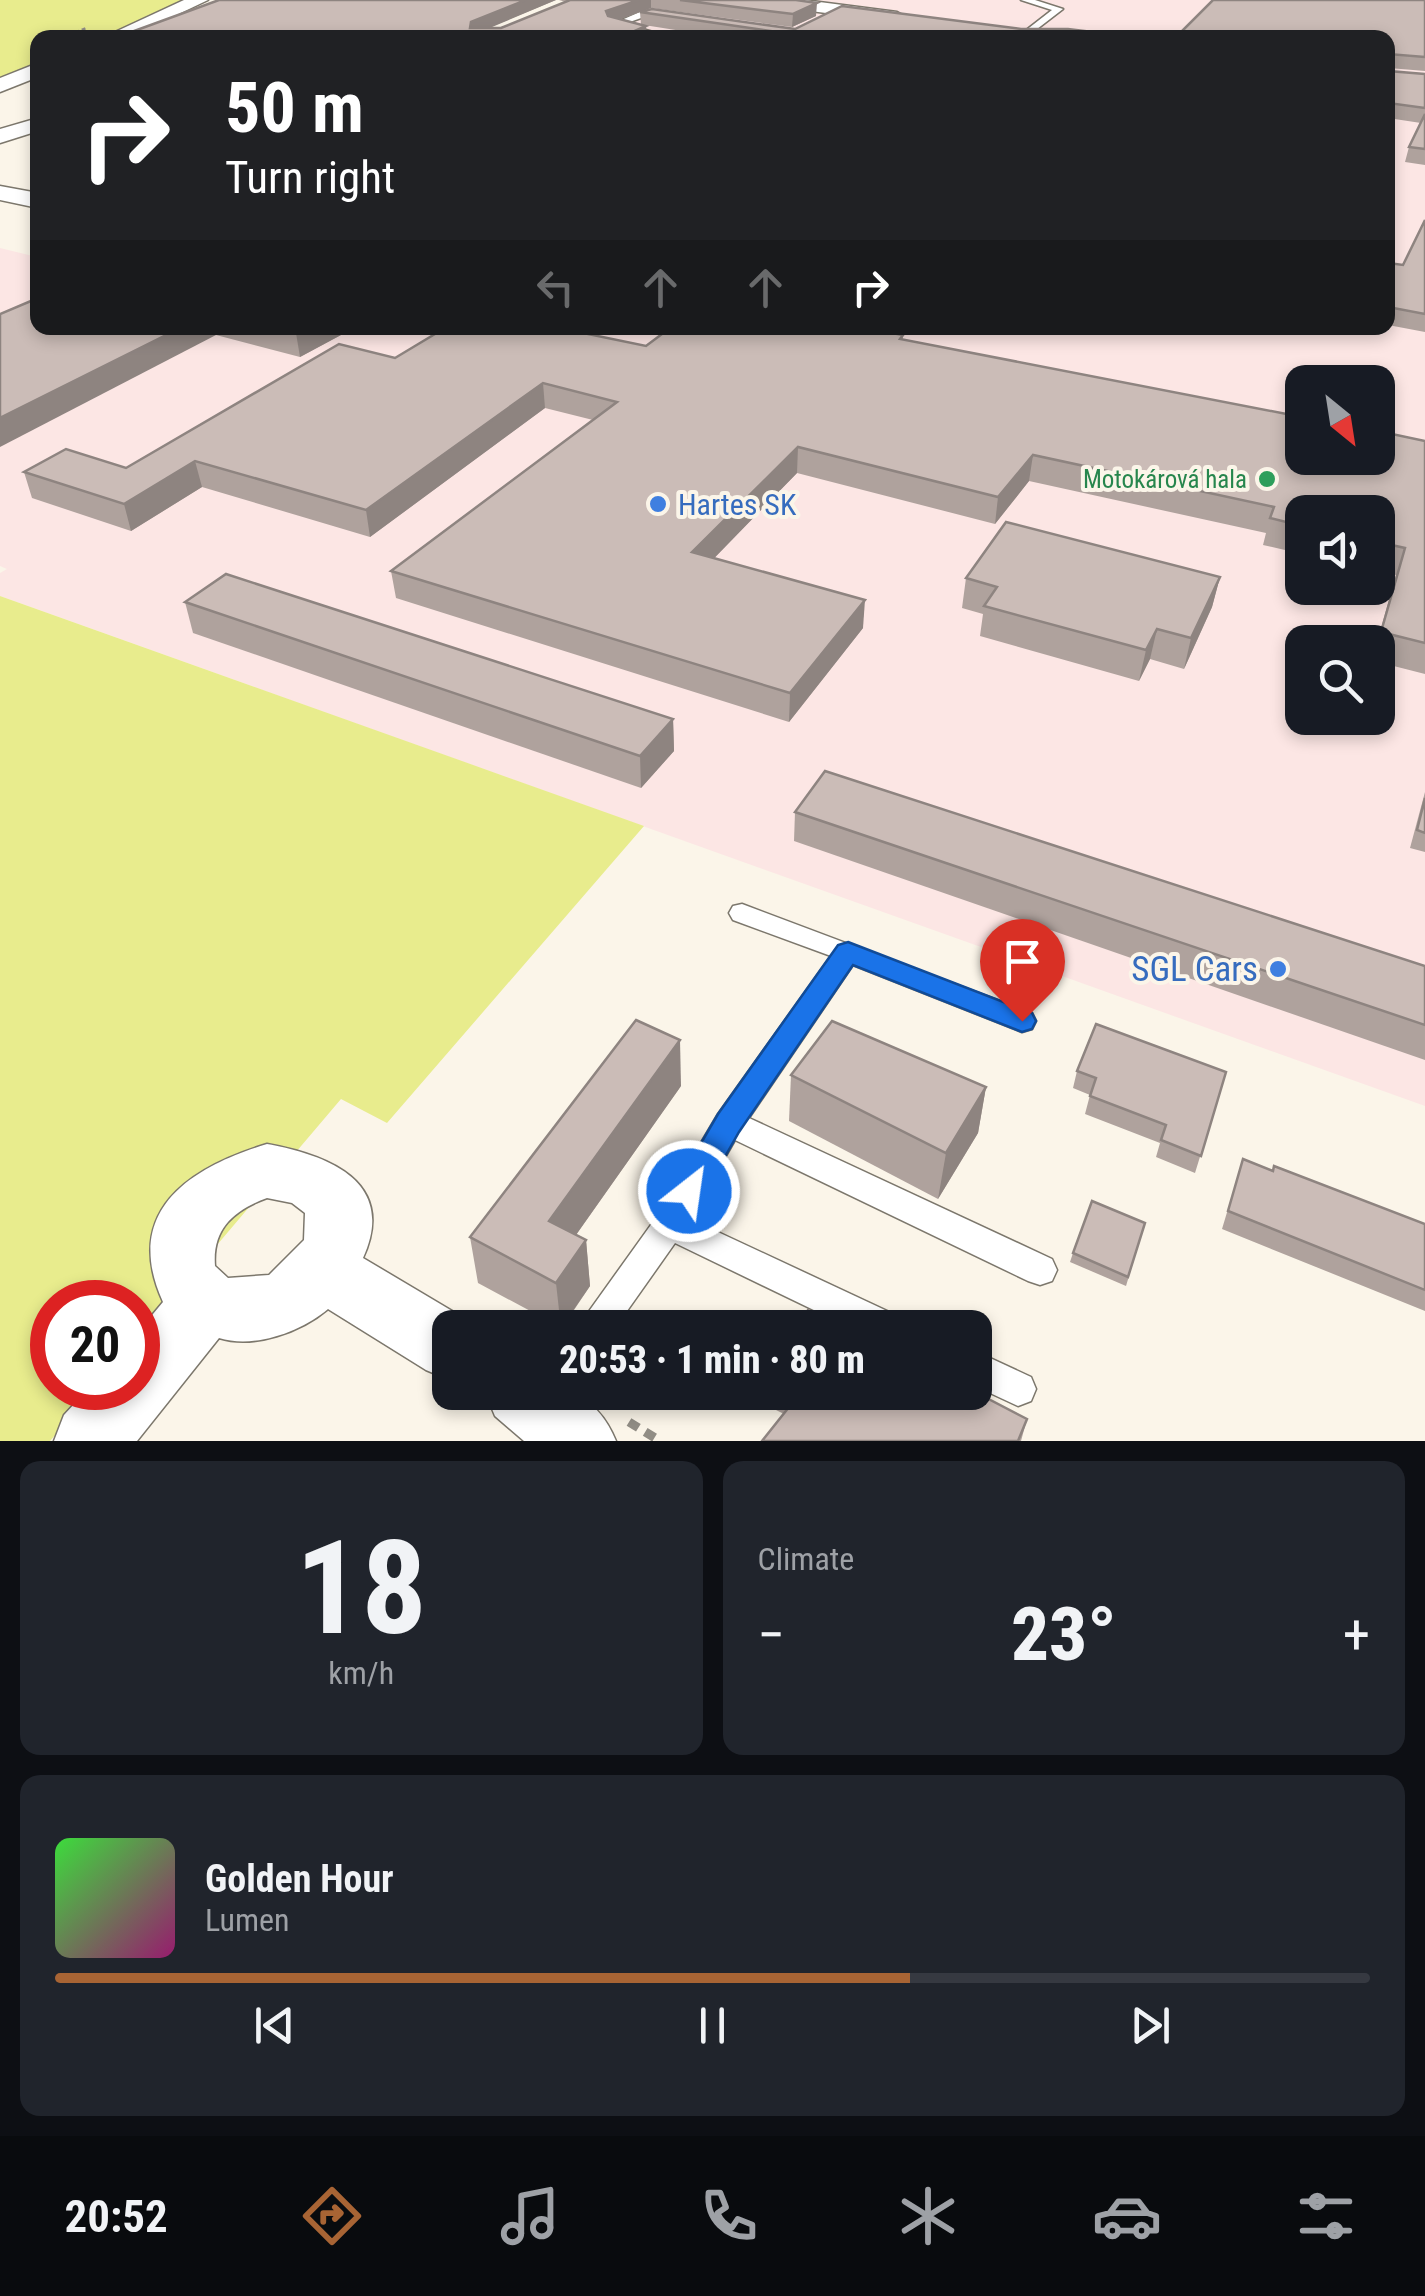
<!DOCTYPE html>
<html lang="en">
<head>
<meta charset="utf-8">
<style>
	:root { --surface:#171b24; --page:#20242c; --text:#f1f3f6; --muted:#9ea1a6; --line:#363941; --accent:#a86434 }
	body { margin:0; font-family:"Roboto Condensed",sans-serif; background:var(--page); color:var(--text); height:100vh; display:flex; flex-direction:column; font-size:38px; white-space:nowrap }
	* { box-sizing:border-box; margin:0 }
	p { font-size:32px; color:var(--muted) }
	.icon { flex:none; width:55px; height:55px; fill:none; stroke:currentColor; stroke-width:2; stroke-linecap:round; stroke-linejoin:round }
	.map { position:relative; height:1441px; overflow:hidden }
	.panel { display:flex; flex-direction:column; gap:20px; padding:20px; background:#0d0f14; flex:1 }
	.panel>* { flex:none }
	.guide { position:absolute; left:30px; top:30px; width:1365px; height:305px; border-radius:20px; box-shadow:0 5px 15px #0003; background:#202124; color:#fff; overflow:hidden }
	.needle { width:65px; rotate:150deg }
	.buttons { position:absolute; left:1285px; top:365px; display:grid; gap:20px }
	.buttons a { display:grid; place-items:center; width:110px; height:110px; border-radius:20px; background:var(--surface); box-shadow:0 5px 15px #0003; font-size:50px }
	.speed { position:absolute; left:30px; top:1280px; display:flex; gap:20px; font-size:50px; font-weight:700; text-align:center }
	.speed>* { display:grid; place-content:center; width:130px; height:130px; border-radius:50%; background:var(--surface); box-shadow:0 5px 15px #0003; line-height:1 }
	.speed .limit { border:15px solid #d22; background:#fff; color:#111 }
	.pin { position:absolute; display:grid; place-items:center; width:85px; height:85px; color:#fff; margin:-102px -42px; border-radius:50% 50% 50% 0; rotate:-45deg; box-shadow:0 0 10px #0007 }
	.pin .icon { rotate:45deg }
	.me { position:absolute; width:110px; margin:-55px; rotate:30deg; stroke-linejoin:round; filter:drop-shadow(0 0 8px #0008) }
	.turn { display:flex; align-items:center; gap:35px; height:210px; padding:0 30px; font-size:45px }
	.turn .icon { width:130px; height:130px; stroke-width:2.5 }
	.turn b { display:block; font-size:70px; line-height:85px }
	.lanes { display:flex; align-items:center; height:95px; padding:0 30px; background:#0003; justify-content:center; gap:50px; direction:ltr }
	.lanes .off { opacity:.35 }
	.big { font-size:75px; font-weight:800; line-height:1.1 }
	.panel .widget { flex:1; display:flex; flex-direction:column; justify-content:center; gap:15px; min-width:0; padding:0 35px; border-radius:20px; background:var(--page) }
	.panel .dial { align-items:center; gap:0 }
	.dial b { font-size:130px; line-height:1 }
	.song { display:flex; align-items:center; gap:30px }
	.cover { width:120px; height:120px; border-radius:15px; background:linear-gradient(135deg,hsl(120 70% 55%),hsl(320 70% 35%)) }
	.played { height:10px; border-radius:5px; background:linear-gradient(90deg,var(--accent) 65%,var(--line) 65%) }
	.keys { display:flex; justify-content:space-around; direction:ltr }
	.heat { display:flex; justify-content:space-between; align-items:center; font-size:55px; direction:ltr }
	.panel .tiles { flex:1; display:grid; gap:20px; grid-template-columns:1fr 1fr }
	.widget:last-child { grid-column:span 2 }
	.trip { position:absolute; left:432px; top:1310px; width:560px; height:100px; border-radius:20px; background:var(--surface); box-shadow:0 5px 15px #0003; font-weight:800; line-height:100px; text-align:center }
	.tab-bar { display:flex; height:160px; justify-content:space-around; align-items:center; background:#090b0e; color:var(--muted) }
	.tab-bar .icon { width:70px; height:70px }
	.tab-bar .on { color:var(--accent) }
	.tab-bar b { font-size:45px; color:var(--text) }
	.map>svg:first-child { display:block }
</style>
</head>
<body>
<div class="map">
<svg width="1425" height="1441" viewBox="0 0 1425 1441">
	<rect width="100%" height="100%" fill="#fbf5e9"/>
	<path fill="#fce6e4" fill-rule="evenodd" d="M659 0H1425V1106L0 596V573L7 569 0 566V248L37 257 38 328H1388V38L567 37ZM1302 382H1378V458H1302ZM1302 512H1378V588H1302ZM1302 642H1378V718H1302Z"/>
	<g fill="#e8ec8d">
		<path d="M0 0H188L108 37 38 38 37 71 0 88Z"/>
		<path d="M0 596 644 826 387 1123 341 1099 138 1338V1302H52V1388H96L50 1441H0Z"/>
	</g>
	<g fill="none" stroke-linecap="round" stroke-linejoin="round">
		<g stroke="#7c776c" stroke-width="3">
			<g id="lane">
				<path d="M1021 0H1035L1063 9 1028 36 1025 31 1052 10Z"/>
				<path d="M640 12 675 18H641L624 24 675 38H657L610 25Z"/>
				<path d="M742 904 1032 1013 1036 1021 1032 1029 1022 1032 853 965 749 1118 1052 1259 1057 1270 1052 1281 1040 1285 1028 1281 735 1140 690 1219 900 1317 905 1328H851L675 1243 615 1328H577L658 1215 718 1114 831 956 733 920 729 913 733 906Z"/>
				<path d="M975 1351 1031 1377 1036 1389 1031 1401 1018 1406 975 1386Z"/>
			</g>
		</g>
		<g stroke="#7c776c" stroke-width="3">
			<g id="street">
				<path d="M184 0H208L128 38H102Z"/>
				<path d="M754 0H804L897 12 906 17 897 22 763 5Z"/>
				<path d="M38 63V77L0 92V78Z"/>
				<path d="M38 118V131L0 143V129Z"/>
				<path d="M0 186 38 193V208L0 200Z"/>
				<path d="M267 1144C327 1155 398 1181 363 1258L474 1324 476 1328H450V1380L426 1370 328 1309C301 1332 254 1349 219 1338L137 1441H54L64 1415 89 1388H138V1332L163 1302C122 1212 188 1168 267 1144ZM267 1198 292 1203 305 1213 304 1240 269 1275 228 1278 215 1266C212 1229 234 1210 267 1198Z"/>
				<path d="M485 1392C545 1392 589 1376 616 1441H524L495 1416Z"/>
			</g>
		</g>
		<path stroke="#918d85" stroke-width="2.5" stroke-dasharray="4 2.5" stroke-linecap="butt" d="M64 38 86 28"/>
		<path stroke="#918d85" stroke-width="9" stroke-dasharray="11 8" stroke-linecap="butt" d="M629 1422 660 1441"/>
		<use href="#lane" fill="#fff" fill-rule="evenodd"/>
		<use href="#street" fill="#fff" fill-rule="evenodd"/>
	</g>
	<g fill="#afa29d">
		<path d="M219 0H556L488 28H501L566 2 559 0H796L816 16 792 27 651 8 620 19 641 25 640 12 795 29H1021L1142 38H726L644 25 647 38H115Z"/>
		<path d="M1425 0V71L1389 68V71L1425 74V165L1405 162 1409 147 1421 123 1388 118V38Z"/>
		<path d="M1425 220V332L1388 325V263L1403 265Z"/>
		<path d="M38 328H354L300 357 216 335Z"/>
		<path d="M903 335V339L1425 441V674L1378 662 1377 642 1396 575 1378 571V512H1302V554L1263 545 1266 533 1029 481 995 524 797 473 714 558 863 628 789 722 396 598 391 571 593 420 545 408 370 537 202 487 131 531 32 498 24 472 126 468 395 358Z"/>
		<path d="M1220 577 1212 607 1184 669 1150 659 1139 681 980 636 983 614 962 608 966 578Z"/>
		<path d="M185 602 673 719 674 751 641 788 193 633Z"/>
		<path d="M1425 792V852L1410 848Z"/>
		<path d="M795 812 1425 966V1060L794 841Z"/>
		<path d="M1077 1071 1226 1072 1195 1173 1156 1157 1160 1143 1085 1114 1090 1095 1073 1088Z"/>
		<path d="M791 1075 986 1087 978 1133 938 1199 789 1121Z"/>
		<path d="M681 1086 576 1235 586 1240 590 1286 562 1328 478 1283 470 1237Z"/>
		<path d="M1243 1159 1272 1171 1425 1224V1311L1222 1229Z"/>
		<path d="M1145 1223 1126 1286 1070 1262 1073 1253Z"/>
		<path d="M777 1392H975L1027 1419 1021 1441H762L784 1414 776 1410Z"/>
	</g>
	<g fill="#8e8480">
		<path d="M526 0H556L473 35 470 28 471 22Z"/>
		<path d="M639 0H651V8L607 24 606 11Z"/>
		<path d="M817 3 816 16 792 27 793 14Z"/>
		<path d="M646 26 647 38H619Z"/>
		<path d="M180 328H214L216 335 0 447V418Z"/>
		<path d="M307 328H354L300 357 296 333Z"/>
		<path d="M543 383 545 408 370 537 366 510Z"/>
		<path d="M798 447 797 473 693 580 692 552Z"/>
		<path d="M1033 455 1029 481 995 524 998 497Z"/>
		<path d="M195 461 202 487 131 531 124 504Z"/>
		<path d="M1220 577 1212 607 1184 669 1191 638Z"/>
		<path d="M865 600 863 628 789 722 790 693Z"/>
		<path d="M1157 629 1150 659 1139 681 1146 650Z"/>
		<path d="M673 719 674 751 641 788 640 756Z"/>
		<path d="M680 1040 681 1086 554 1266 549 1221Z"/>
		<path d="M986 1087 978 1133 938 1199 946 1153Z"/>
		<path d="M586 1240 590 1286 561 1328 556 1283Z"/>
	</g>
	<g fill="#cbbcb7" stroke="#8e8480" stroke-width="2.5">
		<path d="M219 0H526L471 22 470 28H501L570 0H639L606 11 608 16 646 26 619 38H326L301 34 292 38H285L245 33 233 38H115Z"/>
		<path d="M680 0H796L817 3 793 14Z"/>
		<path d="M1213 0H1425V57L1389 54V71L1425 74V108L1388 103V38H1175Z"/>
		<path d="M842 6 1021 29H1068L1142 38H783L791 34 640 12 652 9 795 29Z"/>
		<path d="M1425 114V149L1409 147Z"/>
		<path d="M1425 220V314L1388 307V263L1403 265Z"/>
		<path d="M38 298V328H180L0 418V314Z"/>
		<path d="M273 328H307L296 333Z"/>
		<path d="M445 328H559L646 346 670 328H864L903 335 900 339 1302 417V458H1378V431L1425 441V643L1381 632 1405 548 1378 542V512H1302V526L1270 518 1274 507 1033 455 998 497 798 447 692 552 865 600 790 693 391 571 617 402 543 383 366 510 195 461 124 504 24 472 66 449 126 468 339 344 395 358Z"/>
		<path d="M1006 522 1220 577 1191 638 1157 629 1146 650 984 606 997 587 966 578Z"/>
		<path d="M226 574 673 719 640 756 185 602Z"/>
		<path d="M825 771 1425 966V1025L795 812Z"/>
		<path d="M1425 798V833L1417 830Z"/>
		<path d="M636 1020 680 1040 549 1221 586 1240 556 1283 470 1237Z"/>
		<path d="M832 1021 986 1087 946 1153 791 1075Z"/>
		<path d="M1096 1024 1226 1072 1201 1156 1161 1140 1166 1125 1090 1096 1096 1078 1077 1071Z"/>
		<path d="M1243 1159 1273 1171 1274 1166 1425 1224V1290L1228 1211Z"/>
		<path d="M1092 1201 1145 1223 1128 1277 1073 1253Z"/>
		<path d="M808 1310 844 1328H799Z"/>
		<path d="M801 1392H975L1027 1419 1018 1441H762Z"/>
	</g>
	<path fill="#1a73e8" stroke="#114b97" stroke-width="2.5" d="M848 942 1032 1013 1036 1021 1032 1029 1022 1032 853 965 739 1132 700 1201 689 1205 677 1201 673 1191 718 1114 838 945Z"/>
	<circle fill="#2e9e5b" stroke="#fbf5e9" stroke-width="4" cx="1267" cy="479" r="10"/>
	<g fill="#3f7fe0" stroke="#fbf5e9" stroke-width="4">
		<circle cx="658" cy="504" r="10"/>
		<circle cx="1278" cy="969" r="10"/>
	</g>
	<g text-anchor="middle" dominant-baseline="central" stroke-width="8" stroke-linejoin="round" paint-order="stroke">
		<g font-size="25" fill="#27864d" stroke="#fbf5e9" text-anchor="end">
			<text x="1247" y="479">Motokárová hala</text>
		</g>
		<g font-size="30" fill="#366cbe" stroke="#fbf5e9" text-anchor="start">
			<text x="678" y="504">Hartes SK</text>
		</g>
		<g font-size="35" fill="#366cbe" stroke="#fbf5e9" text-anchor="end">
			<text x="1258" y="969">SGL Cars</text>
		</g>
	</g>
</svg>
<div class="buttons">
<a><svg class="needle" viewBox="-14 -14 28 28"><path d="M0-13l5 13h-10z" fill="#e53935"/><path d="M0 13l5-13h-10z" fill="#9ea1a6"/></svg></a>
<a><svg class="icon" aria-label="sound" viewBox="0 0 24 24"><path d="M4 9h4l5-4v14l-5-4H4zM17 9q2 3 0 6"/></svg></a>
<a><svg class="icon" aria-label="search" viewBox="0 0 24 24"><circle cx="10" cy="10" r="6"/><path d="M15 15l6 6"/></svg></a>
</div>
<div class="speed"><div class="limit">20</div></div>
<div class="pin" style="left:1022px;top:1021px;background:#d93025"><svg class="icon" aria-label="arrive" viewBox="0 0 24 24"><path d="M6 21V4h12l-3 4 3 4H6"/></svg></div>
<svg class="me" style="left:689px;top:1191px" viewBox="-20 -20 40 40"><circle r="17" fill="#1a73e8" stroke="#fff" stroke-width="3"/><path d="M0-11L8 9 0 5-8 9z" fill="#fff"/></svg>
<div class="trip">20:53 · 1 min · 80 m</div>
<div class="guide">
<div class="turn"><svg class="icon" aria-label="right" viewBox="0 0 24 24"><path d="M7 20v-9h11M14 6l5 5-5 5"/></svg><div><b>50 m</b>Turn right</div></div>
<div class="lanes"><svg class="icon off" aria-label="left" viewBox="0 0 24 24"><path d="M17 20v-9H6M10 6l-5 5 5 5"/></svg><svg class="icon off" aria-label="ahead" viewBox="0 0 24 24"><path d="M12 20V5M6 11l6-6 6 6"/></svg><svg class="icon off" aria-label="ahead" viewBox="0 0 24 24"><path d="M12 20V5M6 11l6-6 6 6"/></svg><svg class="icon" aria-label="right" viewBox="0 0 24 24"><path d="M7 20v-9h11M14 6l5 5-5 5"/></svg></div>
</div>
</div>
<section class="panel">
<div class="tiles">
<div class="widget dial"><b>18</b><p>km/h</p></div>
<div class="widget"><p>Climate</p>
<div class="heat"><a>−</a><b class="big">23°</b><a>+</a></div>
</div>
<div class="widget">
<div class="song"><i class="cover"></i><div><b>Golden Hour</b><p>Lumen</p></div></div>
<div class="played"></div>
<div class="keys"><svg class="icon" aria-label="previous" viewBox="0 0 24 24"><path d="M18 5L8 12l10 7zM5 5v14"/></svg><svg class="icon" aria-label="pause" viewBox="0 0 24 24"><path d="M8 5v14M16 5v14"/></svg><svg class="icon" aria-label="next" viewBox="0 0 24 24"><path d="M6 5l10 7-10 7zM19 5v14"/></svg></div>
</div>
</div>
</section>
<nav class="tab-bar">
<b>20:52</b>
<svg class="icon on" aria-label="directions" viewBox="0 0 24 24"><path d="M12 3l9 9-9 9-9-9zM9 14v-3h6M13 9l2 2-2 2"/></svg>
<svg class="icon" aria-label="music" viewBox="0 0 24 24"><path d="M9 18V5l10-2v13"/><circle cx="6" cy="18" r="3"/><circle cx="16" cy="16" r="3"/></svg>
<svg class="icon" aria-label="phone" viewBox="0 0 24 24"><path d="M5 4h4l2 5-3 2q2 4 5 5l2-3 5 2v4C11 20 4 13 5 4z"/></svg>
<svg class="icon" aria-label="climate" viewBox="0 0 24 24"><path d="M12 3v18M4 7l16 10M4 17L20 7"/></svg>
<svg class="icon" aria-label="car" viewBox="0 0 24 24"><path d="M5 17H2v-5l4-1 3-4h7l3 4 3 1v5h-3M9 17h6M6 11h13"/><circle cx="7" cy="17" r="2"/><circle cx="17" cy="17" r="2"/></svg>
<svg class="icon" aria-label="filters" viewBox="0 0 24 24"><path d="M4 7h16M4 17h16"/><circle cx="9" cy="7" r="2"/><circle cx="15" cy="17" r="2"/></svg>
</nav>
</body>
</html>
